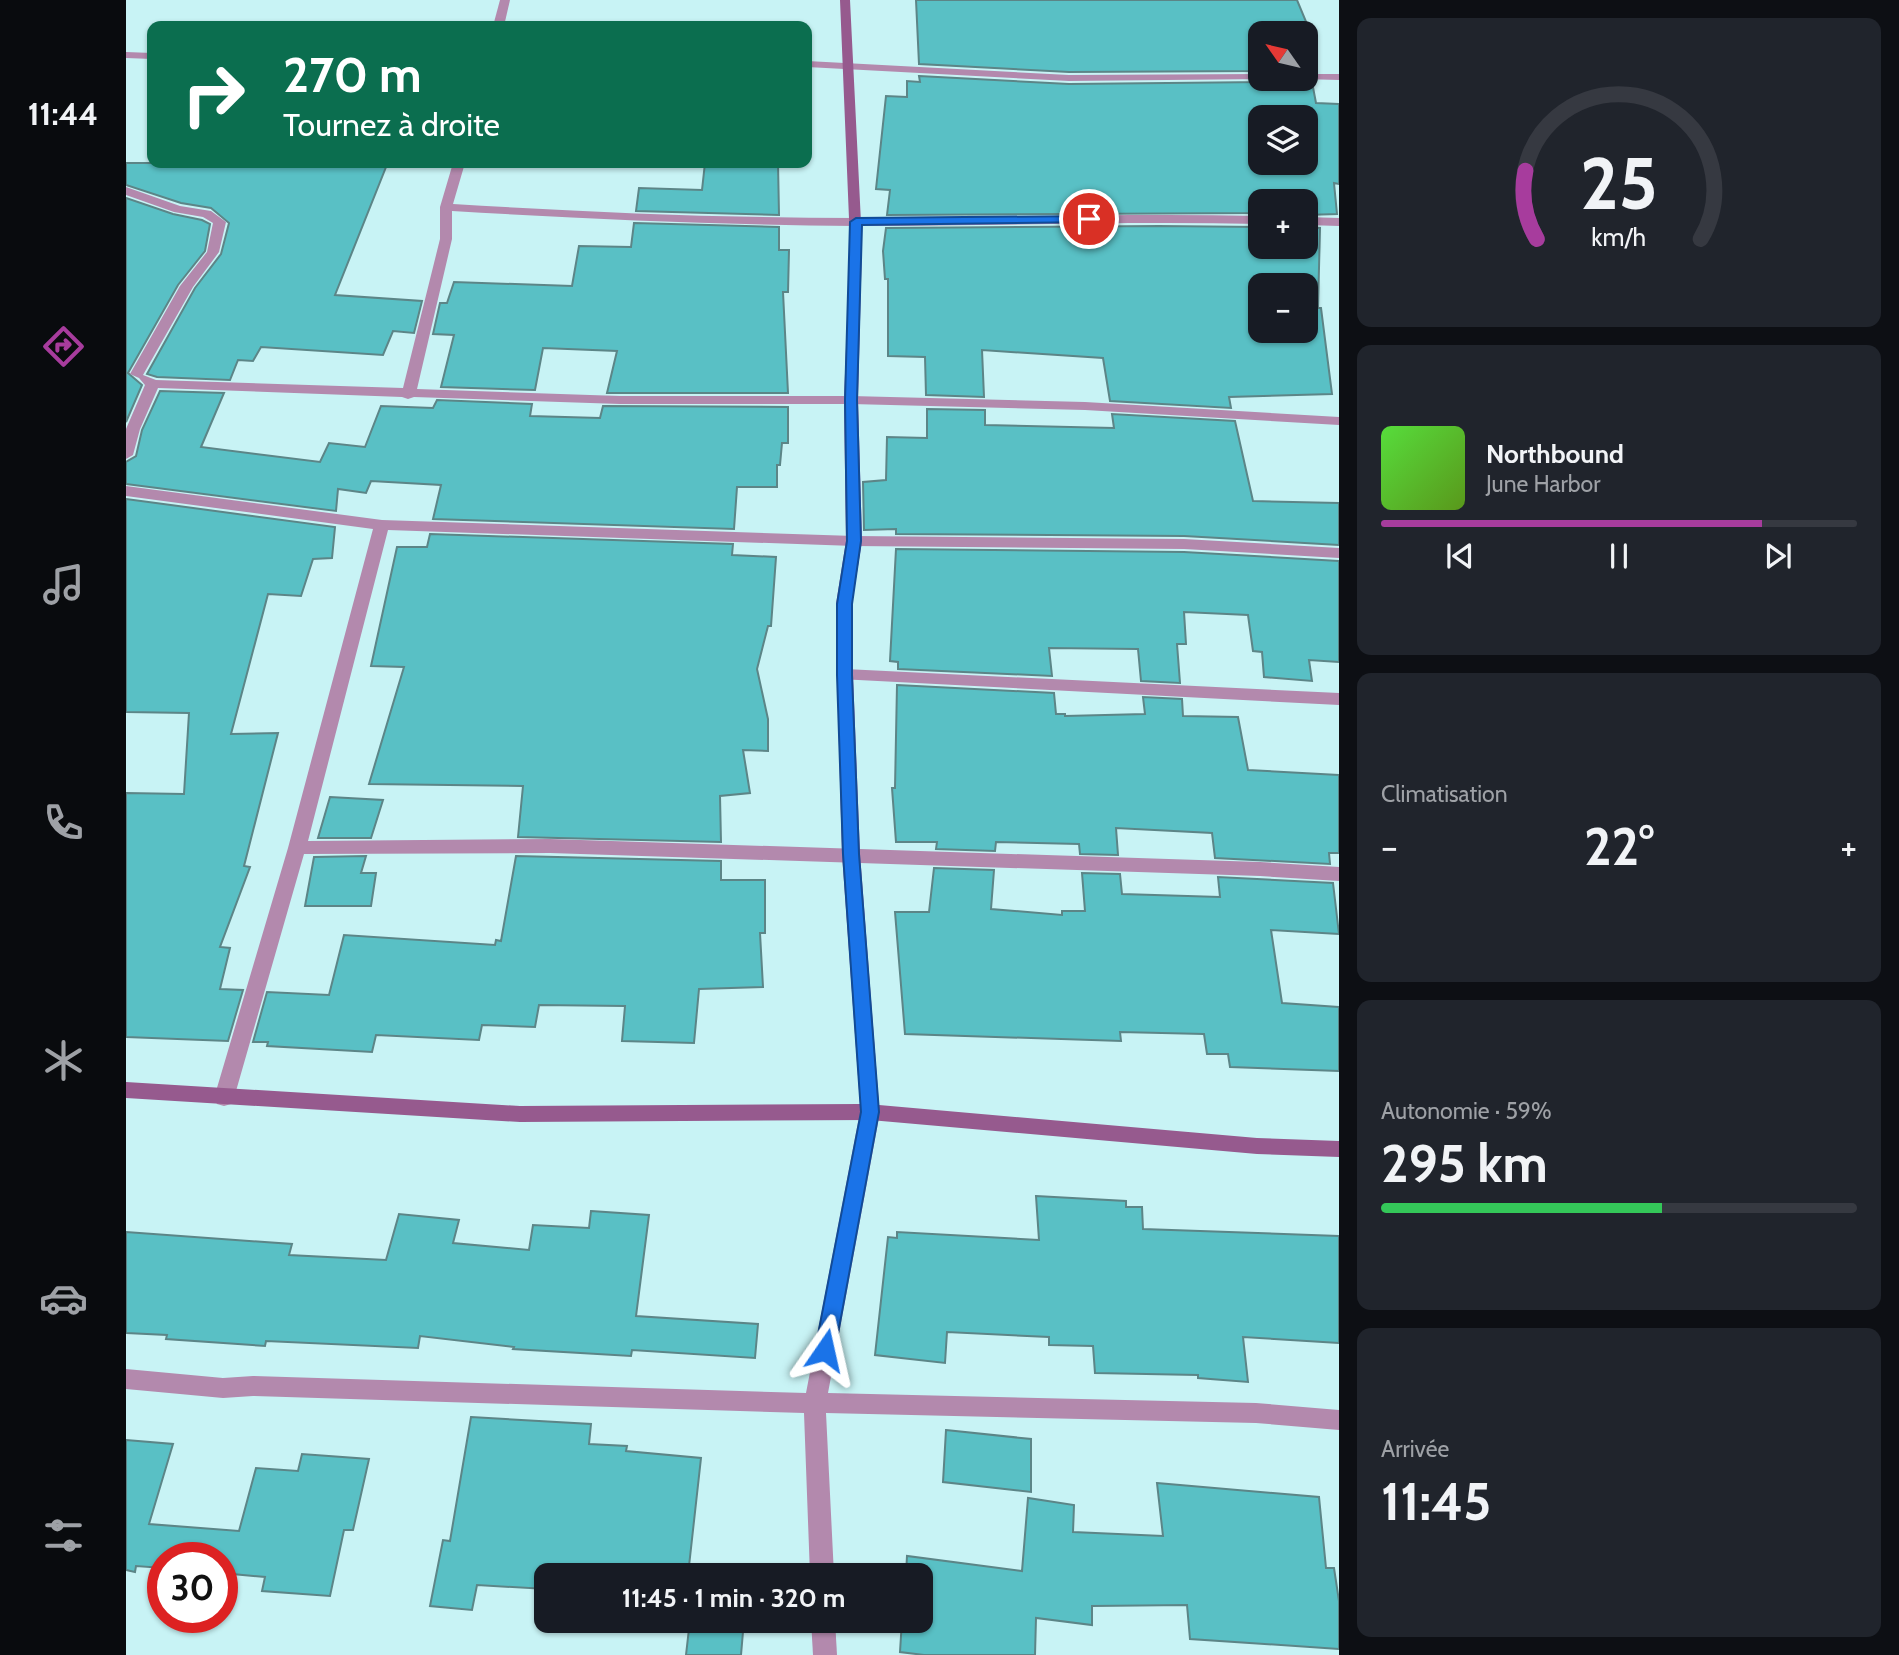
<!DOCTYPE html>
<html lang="fr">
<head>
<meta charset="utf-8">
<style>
	:root { --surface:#171b24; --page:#20242c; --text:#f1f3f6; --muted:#9ea1a6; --line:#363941; --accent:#a73c9d }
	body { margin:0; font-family:Cabin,sans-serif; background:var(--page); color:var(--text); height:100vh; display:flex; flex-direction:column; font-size:26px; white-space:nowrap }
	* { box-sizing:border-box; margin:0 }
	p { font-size:23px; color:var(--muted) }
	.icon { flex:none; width:38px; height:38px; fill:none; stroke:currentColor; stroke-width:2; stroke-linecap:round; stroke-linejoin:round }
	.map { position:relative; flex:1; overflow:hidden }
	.drawer { display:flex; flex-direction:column; gap:18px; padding:18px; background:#0d0f14; width:560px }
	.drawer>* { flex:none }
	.hud { position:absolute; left:21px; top:21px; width:665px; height:147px; border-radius:14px; box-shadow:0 2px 5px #0004; background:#0b6e4f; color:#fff; overflow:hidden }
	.needle { width:46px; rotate:304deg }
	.controls { position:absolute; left:1122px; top:21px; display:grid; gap:14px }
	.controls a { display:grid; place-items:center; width:70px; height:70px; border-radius:14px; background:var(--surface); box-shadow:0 2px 5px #0004; font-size:35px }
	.speed { position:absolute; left:21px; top:1542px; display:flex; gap:14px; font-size:35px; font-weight:700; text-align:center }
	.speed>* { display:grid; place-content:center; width:91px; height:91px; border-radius:50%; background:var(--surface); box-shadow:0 2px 5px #0004; line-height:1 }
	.speed .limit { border:10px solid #d22; background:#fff; color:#111 }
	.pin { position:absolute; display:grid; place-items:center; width:60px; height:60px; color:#fff; margin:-30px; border:4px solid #fff; border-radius:50%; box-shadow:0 2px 7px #0007 }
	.me { position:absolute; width:77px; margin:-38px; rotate:11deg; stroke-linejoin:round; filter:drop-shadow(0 0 5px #0008) }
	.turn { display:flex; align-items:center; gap:24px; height:147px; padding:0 21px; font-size:32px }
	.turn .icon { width:91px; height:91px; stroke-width:2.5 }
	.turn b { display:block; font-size:49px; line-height:60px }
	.big { font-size:52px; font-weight:700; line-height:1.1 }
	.drawer .tile { flex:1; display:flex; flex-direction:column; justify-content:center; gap:10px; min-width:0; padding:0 24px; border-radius:14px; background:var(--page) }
	.drawer .dial { align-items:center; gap:0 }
	.dial svg { height:182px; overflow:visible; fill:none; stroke:var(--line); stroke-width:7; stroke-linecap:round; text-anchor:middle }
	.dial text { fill:var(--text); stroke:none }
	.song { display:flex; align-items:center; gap:21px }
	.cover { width:84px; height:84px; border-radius:10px; background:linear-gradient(135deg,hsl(110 70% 55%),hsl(90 70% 35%)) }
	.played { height:7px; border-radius:4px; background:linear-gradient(90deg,var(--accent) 80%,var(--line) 80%) }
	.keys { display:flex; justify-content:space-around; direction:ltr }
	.heat { display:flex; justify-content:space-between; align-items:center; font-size:38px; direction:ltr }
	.charge { height:10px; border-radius:5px; background:linear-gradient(90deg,#34c759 59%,var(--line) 0) }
	.trip { position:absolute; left:408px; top:1563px; width:399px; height:70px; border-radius:14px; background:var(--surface); box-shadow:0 2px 5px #0004; font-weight:700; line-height:70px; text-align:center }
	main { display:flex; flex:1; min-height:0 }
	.dock { display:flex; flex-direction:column; width:126px; justify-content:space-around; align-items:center; background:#090b0e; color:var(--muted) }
	.dock .icon { width:49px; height:49px }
	.dock .current { color:var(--accent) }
	.dock b { font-size:32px; color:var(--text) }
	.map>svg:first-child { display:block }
</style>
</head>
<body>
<main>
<nav class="dock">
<b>11:44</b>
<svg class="icon current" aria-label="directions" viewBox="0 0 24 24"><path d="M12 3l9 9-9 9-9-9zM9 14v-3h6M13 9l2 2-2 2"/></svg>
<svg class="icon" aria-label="music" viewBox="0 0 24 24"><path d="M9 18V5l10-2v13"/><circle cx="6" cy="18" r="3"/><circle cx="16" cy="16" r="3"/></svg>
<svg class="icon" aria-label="phone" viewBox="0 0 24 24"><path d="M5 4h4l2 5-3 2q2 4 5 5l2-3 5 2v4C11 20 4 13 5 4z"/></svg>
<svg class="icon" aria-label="climate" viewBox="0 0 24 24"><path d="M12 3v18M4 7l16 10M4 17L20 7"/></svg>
<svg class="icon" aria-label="car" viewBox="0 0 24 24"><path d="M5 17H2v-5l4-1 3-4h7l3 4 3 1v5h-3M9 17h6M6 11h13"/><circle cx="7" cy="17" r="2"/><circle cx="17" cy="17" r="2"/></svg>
<svg class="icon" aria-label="filters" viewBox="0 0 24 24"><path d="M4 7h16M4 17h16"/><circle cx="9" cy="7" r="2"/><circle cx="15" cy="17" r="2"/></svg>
</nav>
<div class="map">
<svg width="1213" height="1655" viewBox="0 0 1213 1655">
	<rect width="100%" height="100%" fill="#c8f3f5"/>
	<g fill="#59c0c5" stroke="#5c8587" stroke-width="2" fill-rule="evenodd">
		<path d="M790 0H1171L1186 36H1180V33H1134V71L943 72 793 64Z"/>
		<path d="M793 76 943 84 1139 82 1142 79H1173L1176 82H1186L1190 103 1213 104V184L1208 183 1211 214 1180 215V201H1134V213L761 215 764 190 750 189 760 96 781 97V81L794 82ZM1134 117H1180V163H1134Z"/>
		<path d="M0 163H91L88 167H260L209 295 296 301 288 333 267 331 257 355 135 347 127 361 112 360 104 380 31 377 21 374 69 288 95 254 103 223 85 208 55 203 0 185Z"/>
		<path d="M579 163H652L653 215 510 211 513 188 576 190Z"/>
		<path d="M0 198 47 214 76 220 84 224 79 251 52 285 2 373 16 385 0 422Z"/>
		<path d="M508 223 653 227V250H663L662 292H657L662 393H481L491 351 417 348 409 390 315 387 328 335 307 334 314 303H321L328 282 446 286 453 246 505 247Z"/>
		<path d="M1033 226 1134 227V247H1180V227L1194 228 1192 308H1195L1206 394 1103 397 1105 408 984 401 977 358 856 350 858 397 800 395 799 357 762 356V279H759L757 251 760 228ZM1134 285H1180V331H1134Z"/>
		<path d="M34 391 98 393 75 447 194 462 203 443 239 447 255 406 307 408 311 400 406 404 404 416 474 418 477 406 662 407V443H656L654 465H651V487H611L608 529 307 519 315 485 245 481 240 493 212 489 210 511 0 484V462L10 456 16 430Z"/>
		<path d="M801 409 859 410V425L988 428 986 414 1109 421 1127 501 1213 503V545L1058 536 770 534V529L738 530 737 482 760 480 761 437 801 438Z"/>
		<path d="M0 499 209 527 206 558 187 559 175 596 142 594 105 734 152 733 118 866 124 867 94 947 104 948 94 989 117 990 102 1041 0 1037V793L58 794 63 713 0 712Z"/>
		<path d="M304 534 607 544 606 555 650 557 645 626H642L631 669 642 719V751L617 750 624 793 594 796 595 842 392 837 397 786 243 784 278 667 245 666 271 547H301Z"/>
		<path d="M770 549 1058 552 1213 561V662L1183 660 1186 681 1138 677 1136 652 1127 651 1122 615 1058 612 1060 644H1051L1054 683 1015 681 1012 649 923 648 926 676 772 669V662L764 661Z"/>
		<path d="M771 685 928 693 930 714H939V716L1019 714 1017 697 1056 699 1057 716 1112 717 1122 770 1213 775V853H1203L1204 864 1089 858 1086 833 990 828 992 855 954 854 953 844 870 842 869 851 810 849 811 842H770L766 788H769Z"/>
		<path d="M204 797 257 800 245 838H192Z"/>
		<path d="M240 856 235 873H250L245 906H179L188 857Z"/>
		<path d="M390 856 595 861V880H639V933H634L637 987 573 989 568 1043 496 1041 499 1006 413 1005 409 1027 356 1025 353 1040 250 1035 246 1052 141 1046 142 1042H127L141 992 203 995 218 935 369 945 370 940 375 941Z"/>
		<path d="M808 868 868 870 865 909 936 915V911H959L956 873 994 874 996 894 1094 897 1092 877 1207 883 1213 934 1145 930 1156 1003 1213 1007V1071L1104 1067 1102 1054H1081L1078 1034 994 1032 995 1041 779 1034 769 912H803Z"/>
		<path d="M910 1196 1000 1201V1207H1016L1017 1229 1213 1236V1343L1117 1337 1122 1382 1072 1378V1375L969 1373 967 1346 923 1345V1337L821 1332 819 1363 749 1355 762 1237 771 1238V1232L913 1240Z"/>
		<path d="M465 1211 523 1215 510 1316 632 1324 629 1358 506 1350 505 1356 387 1349 388 1347 294 1336 292 1348 140 1341 139 1346 40 1339 41 1335 0 1333V1232L166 1244 163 1255 260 1260 273 1214 333 1220 327 1243 403 1250 407 1225 463 1228Z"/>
		<path d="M345 1417 465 1424 463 1444 501 1446 500 1451 575 1458 562 1575H420V1589L351 1585 346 1610 304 1606 317 1540 324 1541Z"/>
		<path d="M820 1430 905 1439V1492L817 1482Z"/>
		<path d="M0 1440 47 1444 23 1524 113 1531 130 1468 172 1471 176 1454 243 1459 227 1530H218L204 1596 136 1591 139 1577 96 1573V1558H37V1568L10 1566 9 1572 0 1570Z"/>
		<path d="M1031 1483 1193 1497 1200 1568H1208L1213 1601V1649L1064 1639 1061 1605 966 1606V1625L910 1618 909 1655H798L774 1652 776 1620H794V1575H780L781 1556 896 1571 902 1498 948 1505 947 1532 1037 1536Z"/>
		<path d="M564 1620H618L615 1655H560Z"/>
	</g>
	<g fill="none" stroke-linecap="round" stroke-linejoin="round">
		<g fill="#b389ad" fill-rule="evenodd">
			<path d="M374 0H384L378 26H367Z"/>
			<path d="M0 52 26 53V59L0 58Z"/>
			<path d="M681 61 943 75 1134 74V79H1139L943 81 681 67Z"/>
			<path d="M1180 74H1213V80L1176 79H1180Z"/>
			<path d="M327 163H339L327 204C462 212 596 218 730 218 865 218 999 213 1134 216V224C999 221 865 226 730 226 595 225 460 219 326 211V239L291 389 494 396H725L959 402 1213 417V425L959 410 725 404H494L288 397 282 399 276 397 32 388 14 429 7 455 0 459V429L19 385 13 378 4 374 54 286 81 252 87 223 77 217 48 212 0 195V187L54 206 85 211 100 222 93 252 67 287 17 375 30 380 277 388 314 239V207Z"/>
			<path d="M1180 217 1213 218V226L1180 225Z"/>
			<path d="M0 486 256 520 728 536 1058 539 1213 548V558L1058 549 728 546 262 530 182 841 424 839 1134 862 1213 867V881L1134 876 424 853 178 854 108 1098 105 1104 98 1106 91 1104 88 1098 162 848 247 529 0 496Z"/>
			<path d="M719 669 1213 693V705L713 679 711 675 713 671Z"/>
			<path d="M744 1104 751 1106 754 1112 702 1393 1130 1403 1213 1410V1430L1130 1423 700 1413 708 1575H684L678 1413 127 1396 97 1398 0 1389V1369L97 1378 127 1376 680 1393 734 1112 737 1106Z"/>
			<path d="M685 1620H709L711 1655H687Z"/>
		</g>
		<path fill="#965a8e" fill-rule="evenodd" d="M714 0H724L736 243 732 400 736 541 726 604 727 675 734 854 753 1105 1131 1138 1213 1141V1157L1131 1154 744 1120 394 1122 0 1098V1082L394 1106 734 1104 716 854 711 675 710 604 720 541 718 400 724 243Z"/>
	</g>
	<path fill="#1a73e8" stroke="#114b97" stroke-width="2" d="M963 216 967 217V222L736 225 731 400 735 541 726 604V675L733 854 753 1112 709 1350 706 1357 699 1359 692 1357 689 1350 735 1112 717 854 711 675V604L721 541 719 400 724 222 730 218Z"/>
</svg>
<div class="controls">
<a><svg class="needle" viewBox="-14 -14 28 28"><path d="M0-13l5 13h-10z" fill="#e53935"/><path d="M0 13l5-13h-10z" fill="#9ea1a6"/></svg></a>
<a><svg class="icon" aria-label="layers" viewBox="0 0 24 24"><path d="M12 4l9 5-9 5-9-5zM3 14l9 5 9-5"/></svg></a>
<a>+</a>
<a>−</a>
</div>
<div class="speed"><div class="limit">30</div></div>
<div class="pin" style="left:963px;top:219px;background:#d93025"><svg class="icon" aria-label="arrive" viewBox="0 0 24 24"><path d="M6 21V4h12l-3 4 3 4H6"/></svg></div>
<svg class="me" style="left:699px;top:1350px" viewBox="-20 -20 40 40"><path d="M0-17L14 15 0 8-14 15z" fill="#1a73e8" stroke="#fff" stroke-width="4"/></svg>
<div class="trip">11:45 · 1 min · 320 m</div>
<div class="hud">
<div class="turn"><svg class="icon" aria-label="right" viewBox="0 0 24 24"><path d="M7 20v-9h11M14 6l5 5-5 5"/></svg><div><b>270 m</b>Tournez à droite</div></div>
</div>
</div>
<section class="drawer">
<div class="tile dial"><svg viewBox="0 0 100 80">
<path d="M14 69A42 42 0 1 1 86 69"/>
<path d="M14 69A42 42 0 0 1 9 39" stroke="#a73c9d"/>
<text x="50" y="56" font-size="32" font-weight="700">25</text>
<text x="50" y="72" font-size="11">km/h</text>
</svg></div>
<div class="tile">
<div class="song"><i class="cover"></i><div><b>Northbound</b><p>June Harbor</p></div></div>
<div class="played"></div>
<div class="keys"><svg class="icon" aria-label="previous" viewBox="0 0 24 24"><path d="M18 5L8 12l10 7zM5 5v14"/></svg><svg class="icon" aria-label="pause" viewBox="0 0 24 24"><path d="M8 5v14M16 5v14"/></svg><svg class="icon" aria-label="next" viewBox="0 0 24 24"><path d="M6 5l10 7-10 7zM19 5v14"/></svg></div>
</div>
<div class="tile"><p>Climatisation</p>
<div class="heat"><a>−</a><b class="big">22°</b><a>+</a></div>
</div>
<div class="tile"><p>Autonomie · 59%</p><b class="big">295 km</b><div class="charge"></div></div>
<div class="tile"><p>Arrivée</p><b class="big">11:45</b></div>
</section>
</main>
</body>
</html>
